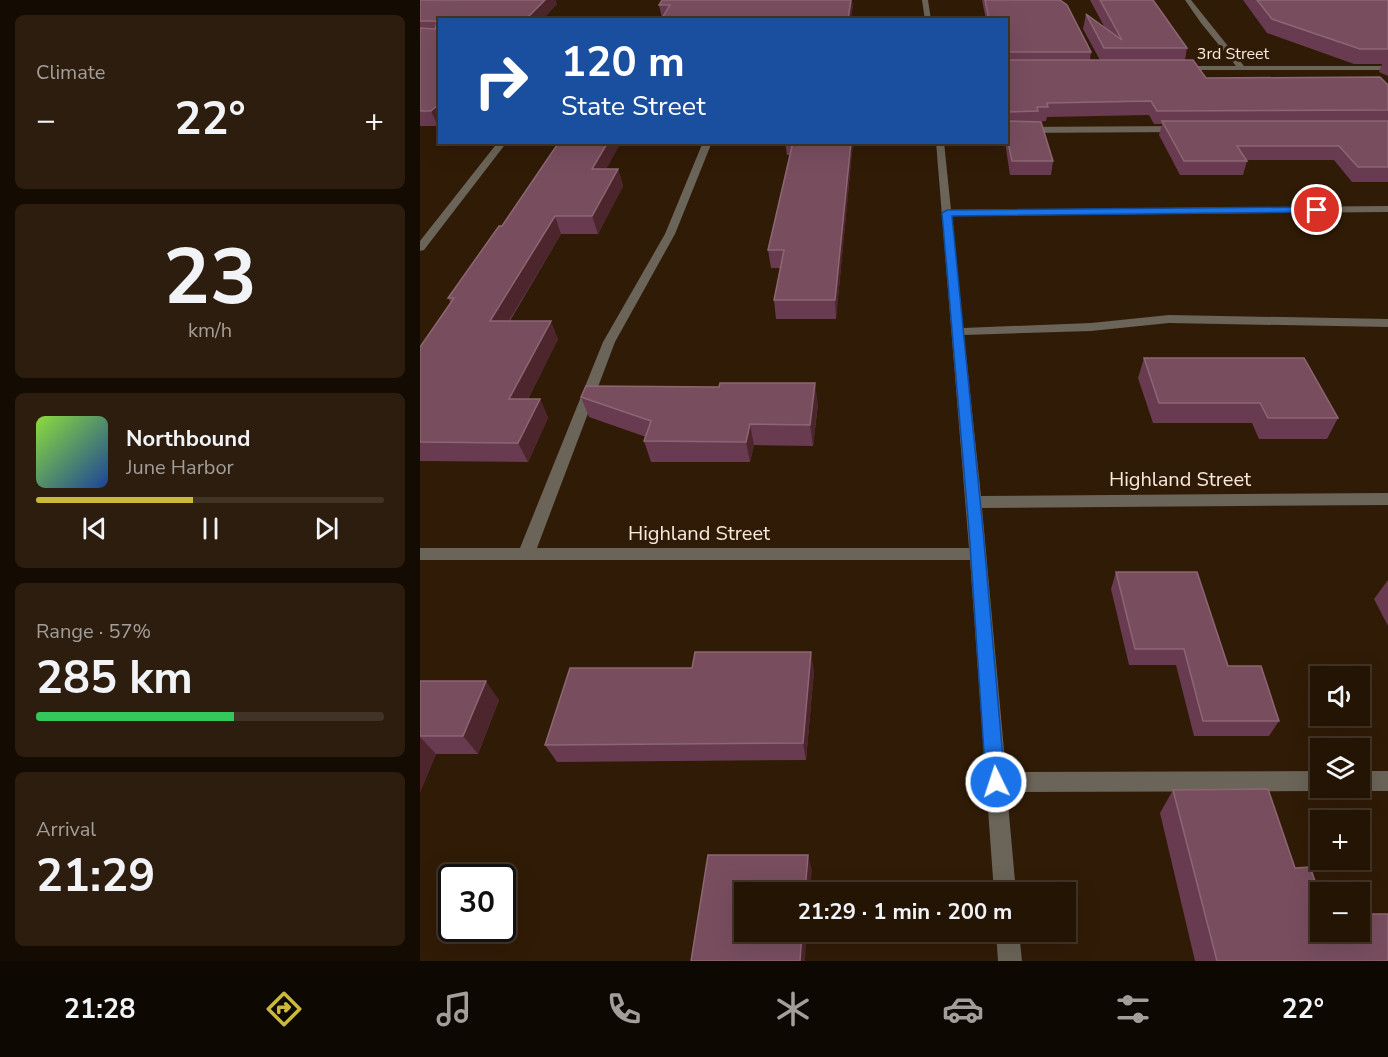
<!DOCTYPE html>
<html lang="en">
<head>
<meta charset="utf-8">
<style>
	:root { --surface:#241404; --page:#2c1d0e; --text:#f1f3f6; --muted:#a39e9a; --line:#413326; --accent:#cbba39 }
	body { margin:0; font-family:"Nunito Sans",sans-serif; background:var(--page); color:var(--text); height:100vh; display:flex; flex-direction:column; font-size:22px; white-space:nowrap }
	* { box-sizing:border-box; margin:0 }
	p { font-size:20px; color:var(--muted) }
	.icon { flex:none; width:33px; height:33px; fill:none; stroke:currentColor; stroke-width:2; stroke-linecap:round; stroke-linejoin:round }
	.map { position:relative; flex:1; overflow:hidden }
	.details { display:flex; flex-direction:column; gap:15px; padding:15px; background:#140b02; width:420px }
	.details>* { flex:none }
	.banner { position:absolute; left:18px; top:18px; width:570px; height:126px; border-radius:0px; box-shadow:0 6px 24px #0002,0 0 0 2px var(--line); background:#1a4fa0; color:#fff; overflow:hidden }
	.controls { position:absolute; left:890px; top:666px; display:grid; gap:12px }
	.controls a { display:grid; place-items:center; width:60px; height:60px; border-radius:0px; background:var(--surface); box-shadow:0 6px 24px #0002,0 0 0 2px var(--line); font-size:30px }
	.speed { position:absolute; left:18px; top:864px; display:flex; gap:12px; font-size:30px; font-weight:700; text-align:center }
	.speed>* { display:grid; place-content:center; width:78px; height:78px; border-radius:50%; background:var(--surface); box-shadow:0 6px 24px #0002,0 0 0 2px var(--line); line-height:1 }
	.speed .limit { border:3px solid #111; border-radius:9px; background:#fff; color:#111 }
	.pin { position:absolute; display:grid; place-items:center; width:51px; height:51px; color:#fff; margin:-26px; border:3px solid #fff; border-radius:50%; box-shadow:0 2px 6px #0007 }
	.me { position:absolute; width:66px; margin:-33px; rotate:356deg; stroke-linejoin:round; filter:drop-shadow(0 0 4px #0008) }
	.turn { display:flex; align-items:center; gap:21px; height:126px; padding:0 24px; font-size:27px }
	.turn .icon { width:78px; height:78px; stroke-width:2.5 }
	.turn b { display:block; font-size:42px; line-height:51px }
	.big { font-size:45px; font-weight:700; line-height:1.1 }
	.details .card { flex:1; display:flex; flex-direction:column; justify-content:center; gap:9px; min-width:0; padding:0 21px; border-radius:9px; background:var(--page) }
	.details .dial { align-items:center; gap:0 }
	.dial b { font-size:78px; line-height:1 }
	.song { display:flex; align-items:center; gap:18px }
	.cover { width:72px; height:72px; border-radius:9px; background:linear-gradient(135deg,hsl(90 70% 55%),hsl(220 70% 35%)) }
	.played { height:6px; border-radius:3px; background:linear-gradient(90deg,var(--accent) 45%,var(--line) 45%) }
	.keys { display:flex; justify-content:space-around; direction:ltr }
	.heat { display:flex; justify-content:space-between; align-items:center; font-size:33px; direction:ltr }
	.charge { height:9px; border-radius:4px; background:linear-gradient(90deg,#34c759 57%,var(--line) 0) }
	.trip { position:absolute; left:314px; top:882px; width:342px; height:60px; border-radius:0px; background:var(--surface); box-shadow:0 6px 24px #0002,0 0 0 2px var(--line); font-weight:700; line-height:60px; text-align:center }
	.dock { display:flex; height:96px; justify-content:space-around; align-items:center; background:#0e0802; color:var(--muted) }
	.dock .icon { width:42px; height:42px }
	.dock .selected { color:var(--accent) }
	.dock b { font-size:27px; color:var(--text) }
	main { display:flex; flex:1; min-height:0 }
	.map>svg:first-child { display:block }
</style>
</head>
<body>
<main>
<section class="details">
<div class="card"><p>Climate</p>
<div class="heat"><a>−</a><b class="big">22°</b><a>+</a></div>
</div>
<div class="card dial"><b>23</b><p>km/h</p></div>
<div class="card">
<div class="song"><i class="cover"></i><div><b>Northbound</b><p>June Harbor</p></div></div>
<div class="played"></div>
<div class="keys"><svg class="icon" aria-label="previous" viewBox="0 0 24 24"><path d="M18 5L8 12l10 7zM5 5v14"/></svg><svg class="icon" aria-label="pause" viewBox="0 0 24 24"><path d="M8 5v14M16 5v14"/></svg><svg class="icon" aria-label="next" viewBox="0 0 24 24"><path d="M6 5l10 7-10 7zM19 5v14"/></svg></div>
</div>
<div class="card"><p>Range · 57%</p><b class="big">285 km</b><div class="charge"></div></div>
<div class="card"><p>Arrival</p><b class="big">21:29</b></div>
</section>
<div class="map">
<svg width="968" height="961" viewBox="0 0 968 961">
	<rect width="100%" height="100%" fill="#301b06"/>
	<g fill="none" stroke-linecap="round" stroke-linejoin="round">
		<g fill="#6b6458" fill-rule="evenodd">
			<path d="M502 0H508L511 20H505Z"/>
			<path d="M765 0H771L824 66H968V70H754L753 68 757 66H816L781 23Z"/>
			<path d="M586 127 761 126 765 129 761 132 586 133Z"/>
			<path d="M78 142H87L4 250 0 251V241Z"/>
			<path d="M283 142H292L255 234 195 342 117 548H549L516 142H524L531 210 968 206V212L532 216 543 328 671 323 749 315 968 319V327L749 323 671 331 544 335 561 496 968 493V505L562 508 586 772 900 771V788H907L900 791 587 792 596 892H574L550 560H0V548H100L183 342 245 234Z"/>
			<path d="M939 771H968V791H939L932 788H939Z"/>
			<path d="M576 932H599L602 961H578Z"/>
		</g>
	</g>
	<g fill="#693b50">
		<path d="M0 0 137 4 122 20H20L18 126H0Z"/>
		<path d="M562 0H640L671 52 670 60H680L663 29 666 14 685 28 670 0H733L767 48 765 60 786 78 968 85V182H932L914 160H826L827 161 823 175H760L739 135 742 124H734L729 115 627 117 626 121 617 122 633 161 631 175H590L585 142H586V20H566Z"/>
		<path d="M823 0H968V76L959 72 962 64H934L847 33Z"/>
		<path d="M239 5 433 6 242 18Z"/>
		<path d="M139 142H201L186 169H198L203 186 178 234H141L90 321 138 339 108 399H120L128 418 108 462 0 461V347L31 303 28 298 82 226Z"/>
		<path d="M365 142H433L416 319H356L354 300 360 268H351L348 250 370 155H367Z"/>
		<path d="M724 358 918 418 907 439H839L832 423H733L718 378Z"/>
		<path d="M161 397 398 404 393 446 334 445 330 462H231L224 441 226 437 169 417Z"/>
		<path d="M696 572 808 666 859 721 849 736H774L756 665H709L691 589Z"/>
		<path d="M968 580V626L954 599Z"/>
		<path d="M394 671 386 760 137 762 125 745Z"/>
		<path d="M0 681 79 700 58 754H16L0 792Z"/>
		<path d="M753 790 875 868 900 932 968 961H775L740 813Z"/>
	</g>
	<g fill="#4c262c">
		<path d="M125 0H136L137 4 122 20H105Z"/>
		<path d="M431 0H432L433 6 431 20H428Z"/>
		<path d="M20 103V124L18 126 11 111Z"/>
		<path d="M188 142H201L177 186 172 169Z"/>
		<path d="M431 142H433L416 319 415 300Z"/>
		<path d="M198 169 203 186 178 234 172 216Z"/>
		<path d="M135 216 141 234 78 339 70 321Z"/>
		<path d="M131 321 138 339 98 418 89 399Z"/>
		<path d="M395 383 398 404 393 446 390 425Z"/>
		<path d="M120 399 128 418 108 462 98 443Z"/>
		<path d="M330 424 334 445 330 462 326 442Z"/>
		<path d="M391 652 394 671 386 760 383 743Z"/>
		<path d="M66 681 79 700 58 754 43 736Z"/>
		<path d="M0 737 16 754 0 792Z"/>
		<path d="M388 855 392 870 390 892H385Z"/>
		<path d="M382 932H387L385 961H380Z"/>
	</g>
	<g fill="#784e5f" stroke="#8c6673" stroke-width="1.5">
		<path d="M0 0H125L105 20H20V103L11 111H0V28L15 29 17 23 15 21H0Z"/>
		<path d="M242 0H431L428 20H241L250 5H239Z"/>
		<path d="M565 0H640L647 5 671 52H587L586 55V20H569Z"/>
		<path d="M680 0H733L767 48H684L666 14 702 40Z"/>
		<path d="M837 0H968V49H940L852 19Z"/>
		<path d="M586 60H773L786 78 960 77 968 85V110L737 111 731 101 627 103 628 107H617L618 111 586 112Z"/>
		<path d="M586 121 621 122 633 161H592L586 132Z"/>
		<path d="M742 121H968V167H938L919 146H817L827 161H764Z"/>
		<path d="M139 142H188L172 169H198L172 216H135L70 321H131L89 399H120L98 443 0 442V347L34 298H28L79 226H82Z"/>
		<path d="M373 142H431L415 300H354L364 250H348Z"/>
		<path d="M724 358H884L918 418H848L840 403H739Z"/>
		<path d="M300 383H395L390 425 330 424 326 442 224 441 231 421 161 397 166 386 299 387Z"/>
		<path d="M696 572H777L808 666H841L859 721H783L764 649H715Z"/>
		<path d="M275 652H391L383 743 125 745 150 668H272Z"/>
		<path d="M0 681H66L43 736H0Z"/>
		<path d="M848 789 875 868 890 867 900 895V932H939V914H968V961H797L753 790Z"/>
		<path d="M288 855H388L385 892H324V932H382L380 961H271Z"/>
	</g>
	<path fill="#1a73e8" stroke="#114b97" stroke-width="1.5" d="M897 207 901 210 900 212 532 216 563 530 585 782 582 788 576 791 569 788 566 782 549 530 522 213 527 210Z"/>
	<g text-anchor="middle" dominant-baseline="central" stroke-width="6" stroke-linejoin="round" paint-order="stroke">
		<g font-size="16" fill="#f9eadd" stroke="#301b06">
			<text x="813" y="54">3rd Street</text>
		</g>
		<g font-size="20" fill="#f9eadd" stroke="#301b06">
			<text x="760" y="479">Highland Street</text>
			<text x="279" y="533">Highland Street</text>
		</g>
	</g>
</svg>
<div class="controls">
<a><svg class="icon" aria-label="sound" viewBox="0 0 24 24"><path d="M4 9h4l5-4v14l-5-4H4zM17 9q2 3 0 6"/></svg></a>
<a><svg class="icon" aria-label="layers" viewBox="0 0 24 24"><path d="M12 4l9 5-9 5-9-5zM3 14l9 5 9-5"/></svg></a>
<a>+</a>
<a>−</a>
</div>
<div class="speed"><div class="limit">30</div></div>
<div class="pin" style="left:897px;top:210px;background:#d93025"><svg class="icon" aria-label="arrive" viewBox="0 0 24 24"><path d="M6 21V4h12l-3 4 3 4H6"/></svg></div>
<svg class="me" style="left:576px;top:782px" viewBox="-20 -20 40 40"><circle r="17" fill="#1a73e8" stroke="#fff" stroke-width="3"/><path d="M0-11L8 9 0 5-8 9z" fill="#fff"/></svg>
<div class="trip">21:29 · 1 min · 200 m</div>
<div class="banner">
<div class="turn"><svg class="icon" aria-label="right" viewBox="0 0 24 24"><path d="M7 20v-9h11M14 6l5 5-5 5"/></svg><div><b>120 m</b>State Street</div></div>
</div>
</div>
</main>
<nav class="dock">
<b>21:28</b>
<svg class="icon selected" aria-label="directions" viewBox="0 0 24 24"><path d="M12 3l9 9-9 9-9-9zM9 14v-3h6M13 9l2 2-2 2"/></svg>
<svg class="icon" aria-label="music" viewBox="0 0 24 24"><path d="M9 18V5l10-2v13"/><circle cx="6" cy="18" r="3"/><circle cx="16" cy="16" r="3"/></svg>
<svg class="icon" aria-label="phone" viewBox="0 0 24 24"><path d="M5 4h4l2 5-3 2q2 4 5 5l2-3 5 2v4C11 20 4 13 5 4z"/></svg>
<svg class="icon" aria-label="climate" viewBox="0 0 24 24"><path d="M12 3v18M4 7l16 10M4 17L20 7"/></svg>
<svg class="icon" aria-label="car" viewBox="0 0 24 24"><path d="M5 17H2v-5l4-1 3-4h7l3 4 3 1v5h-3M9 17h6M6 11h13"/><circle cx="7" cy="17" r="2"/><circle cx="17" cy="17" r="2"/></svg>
<svg class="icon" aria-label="filters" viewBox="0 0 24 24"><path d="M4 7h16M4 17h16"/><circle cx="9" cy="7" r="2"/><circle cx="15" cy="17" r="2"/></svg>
<b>22°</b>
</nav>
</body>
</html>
